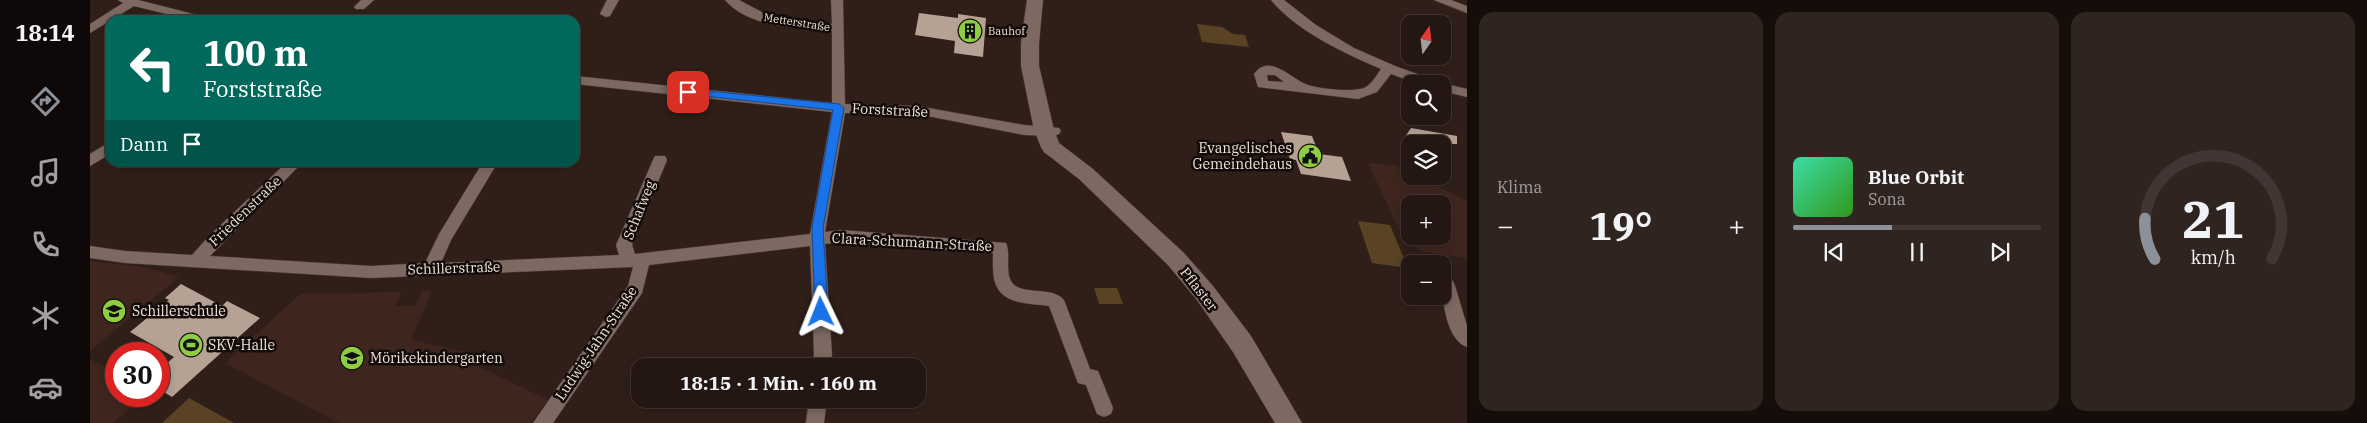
<!DOCTYPE html>
<html lang="de">
<head>
<meta charset="utf-8">
<style>
	:root { --surface:#241713; --page:#302421; --text:#f1f3f6; --muted:#a39fa0; --line:#413633; --accent:#8c9099 }
	body { margin:0; font-family:"IBM Plex Serif",serif; background:var(--page); color:var(--text); height:100vh; display:flex; flex-direction:column; font-size:19px; white-space:nowrap }
	* { box-sizing:border-box; margin:0 }
	p { font-size:16px; color:var(--muted) }
	.icon { flex:none; width:28px; height:28px; fill:none; stroke:currentColor; stroke-width:2; stroke-linecap:round; stroke-linejoin:round }
	.map { position:relative; flex:1; overflow:hidden }
	.details { display:flex; flex-direction:column; gap:12px; padding:12px; background:#140d0a; width:900px }
	.details>* { flex:none }
	.hud { position:absolute; left:15px; top:15px; width:475px; height:152px; border-radius:15px; box-shadow:0 2px 8px #0003,0 0 0 1px var(--line); background:#00695c; color:#fff; overflow:hidden }
	.needle { width:32px; rotate:14deg }
	.buttons { position:absolute; left:1311px; top:15px; display:grid; gap:10px }
	.buttons a { display:grid; place-items:center; width:50px; height:50px; border-radius:10px; background:var(--surface); box-shadow:0 2px 8px #0003,0 0 0 1px var(--line); font-size:25px }
	.speed { position:absolute; left:15px; top:342px; display:flex; gap:10px; font-size:25px; font-weight:700; text-align:center }
	.speed>* { display:grid; place-content:center; width:65px; height:65px; border-radius:50%; background:var(--surface); box-shadow:0 2px 8px #0003,0 0 0 1px var(--line); line-height:1 }
	.speed .limit { border:8px solid #d22; background:#fff; color:#111 }
	.pin { position:absolute; display:grid; place-items:center; width:42px; height:42px; color:#fff; margin:-21px; border-radius:10px; box-shadow:0 2px 8px #0006 }
	.me { position:absolute; width:55px; margin:-28px; rotate:358deg; stroke-linejoin:round; filter:drop-shadow(0 0 4px #0008) }
	.turn { display:flex; align-items:center; gap:18px; height:105px; padding:0 15px; font-size:22px }
	.turn .icon { width:65px; height:65px; stroke-width:2.5 }
	.turn b { display:block; font-size:35px; line-height:42px }
	.then { display:flex; align-items:center; height:48px; padding:0 15px; background:#0003; gap:10px; font-size:19px }
	.big { font-size:38px; font-weight:700; line-height:1.1 }
	.details .widget { flex:1; display:flex; flex-direction:column; justify-content:center; gap:8px; min-width:0; padding:0 18px; border-radius:15px; background:var(--page) }
	.details .dial { align-items:center; gap:0 }
	.dial svg { height:130px; overflow:visible; fill:none; stroke:var(--line); stroke-width:7; stroke-linecap:round; text-anchor:middle }
	.dial text { fill:var(--text); stroke:none }
	.song { display:flex; align-items:center; gap:15px }
	.cover { width:60px; height:60px; border-radius:8px; background:linear-gradient(135deg,hsl(160 70% 55%),hsl(110 70% 35%)) }
	.played { height:5px; border-radius:2px; background:linear-gradient(90deg,var(--accent) 40%,var(--line) 40%) }
	.keys { display:flex; justify-content:space-around; direction:ltr }
	.heat { display:flex; justify-content:space-between; align-items:center; font-size:28px; direction:ltr }
	.details .tiles { flex:1; display:grid; gap:12px; grid-template-columns:repeat(3,1fr) }
	.trip { position:absolute; left:541px; top:358px; width:295px; height:50px; border-radius:15px; background:var(--surface); box-shadow:0 2px 8px #0003,0 0 0 1px var(--line); font-weight:700; line-height:50px; text-align:center }
	main { display:flex; flex:1; min-height:0 }
	.tab-bar { display:flex; flex-direction:column; width:90px; justify-content:space-around; align-items:center; background:#0e0908; color:var(--muted) }
	.tab-bar .icon { width:35px; height:35px }
	.tab-bar .selected { color:var(--accent) }
	.tab-bar b { font-size:22px; color:var(--text) }
	.map>svg:first-child { display:block }
</style>
</head>
<body>
<main>
<nav class="tab-bar">
<b>18:14</b>
<svg class="icon selected" aria-label="directions" viewBox="0 0 24 24"><path d="M12 3l9 9-9 9-9-9zM9 14v-3h6M13 9l2 2-2 2"/></svg>
<svg class="icon" aria-label="music" viewBox="0 0 24 24"><path d="M9 18V5l10-2v13"/><circle cx="6" cy="18" r="3"/><circle cx="16" cy="16" r="3"/></svg>
<svg class="icon" aria-label="phone" viewBox="0 0 24 24"><path d="M5 4h4l2 5-3 2q2 4 5 5l2-3 5 2v4C11 20 4 13 5 4z"/></svg>
<svg class="icon" aria-label="climate" viewBox="0 0 24 24"><path d="M12 3v18M4 7l16 10M4 17L20 7"/></svg>
<svg class="icon" aria-label="car" viewBox="0 0 24 24"><path d="M5 17H2v-5l4-1 3-4h7l3 4 3 1v5h-3M9 17h6M6 11h13"/><circle cx="7" cy="17" r="2"/><circle cx="17" cy="17" r="2"/></svg>
</nav>
<div class="map">
<svg width="1377" height="423" viewBox="0 0 1377 423">
	<rect width="100%" height="100%" fill="#301f19"/>
	<g fill="#3e261f" fill-rule="evenodd">
		<path d="M1278 163 1307 166 1320 173V176H1327L1377 201V258L1335 252 1314 240ZM1320 204H1352V236H1320Z"/>
		<path d="M0 261 54 267 89 277 0 351Z"/>
		<path d="M332 291H342L321 340 384 354V364L458 400 441 423H249L135 363 210 294 311 292 306 306H326Z"/>
		<path d="M0 359 26 374V396H54L23 423H0Z"/>
	</g>
	<g fill="#594324">
		<path d="M1107 24 1132 27 1143 34 1155 35 1159 47 1112 42Z"/>
		<path d="M1268 221 1300 225 1318 268 1282 263Z"/>
		<path d="M1004 288H1027L1033 304H1009Z"/>
		<path d="M99 398 144 423H72Z"/>
	</g>
	<g fill="#b5a295">
		<path d="M829 13 868 18V14L896 18 893 57 864 53 865 41 825 35Z"/>
		<path d="M1321 128 1367 136V144H1310Z"/>
		<path d="M1191 132 1222 136 1229 154 1252 157 1261 181 1211 174 1206 160 1200 159Z"/>
		<path d="M91 284 132 306 137 301 170 318 82 397 69 389V370L84 357 40 332 79 300 75 298Z"/>
	</g>
	<g fill="none" stroke-linecap="round" stroke-linejoin="round">
		<g stroke="#4b3c39" stroke-width="1">
			<g id="street">
				<path d="M28 0H48L119 18 121 20H101L44 6 0 33V24L33 3Z"/>
				<path d="M271 0H284L274 9H266L264 7Z"/>
				<path d="M517 0H529L520 16 516 17 510 14Z"/>
				<path d="M635 0H649L681 17 742 24 741 0H753L755 104 827 106 934 125 969 128 971 131 969 134 964 136 934 135 827 114 755 113 735 232 751 230 916 243C921 254 915 270 921 281 930 297 962 285 974 300L1000 369 1008 371 1023 408 1021 414 1014 417 1007 414 996 385 988 383 959 306C941 303 914 305 906 285 902 276 903 262 903 253L751 242 735 244 742 355 740 366H722L724 355 720 246 559 265 552 293 463 423H443L538 286 543 267 281 278 35 263 0 258V246L35 251 102 255 118 237 197 162H213L120 256 281 266 335 263 349 234 393 162H408L361 240 351 263 529 255 526 245 563 160 565 156H575L577 160 542 245 545 254 720 234 742 112 485 84V76L742 103V31C708 27 660 29 635 0Z"/>
				<path d="M1181 0H1194L1226 25 1264 48 1305 66 1347 81 1348 84H1328L1301 74 1287 92 1268 99 1168 87 1164 74C1179 52 1202 80 1218 85 1230 89 1265 93 1276 87 1282 83 1287 75 1291 69 1256 54 1206 31 1181 0ZM1177 75H1185L1194 82 1178 81Z"/>
				<path d="M1344 0H1361L1377 6V13Z"/>
				<path d="M1352 83 1377 89V97L1352 91V84H1349Z"/>
				<path d="M20 142V154L0 166V154Z"/>
				<path d="M1357 279 1363 281 1365 286 1377 326V347C1356 340 1352 299 1352 281Z"/>
				<path d="M719 399H737L734 423H716Z"/>
			</g>
		</g>
		<g stroke="#4b3c39" stroke-width="1">
			<path id="secondary" d="M937 0H953L949 43V66L964 130 969 143 1003 169 1094 253 1123 286 1161 336 1212 423H1185L1143 352 1107 300 1078 265 989 179 954 152 951 147 944 130 931 66V43Z"/>
		</g>
		<use href="#street" fill="#7d6862" fill-rule="evenodd"/>
		<use href="#secondary" fill="#7d6862" fill-rule="evenodd"/>
	</g>
	<path fill="#1a73e8" stroke="#114b97" d="M598 89 749 104 754 108 733 228 738 312 736 316H727L725 312 722 228 743 110 595 94V90Z"/>
	<defs>
		<g id="building-disc" transform="scale(1.25)"><circle r="9.5" fill="#8ecd42" stroke="#120b08"/><path d="M-4-6H4V6H1V3H-1V6H-4ZM-2.5-4.3h1.7v1.8h-1.7ZM.8-4.3h1.7v1.8H.8ZM-2.5-1h1.7V.8h-1.7ZM.8-1h1.7V.8H.8Z" fill="#111"/></g>
		<g id="civic-disc" transform="scale(1.25)"><circle r="9.5" fill="#8ecd42" stroke="#120b08"/><path d="M-.6-6.5H3V-4.5H.6V-3L4-1V1h2V6H-6V1h2V-1L-.6-3ZM-1.2 2.5V6h2.4V2.5Z" fill="#111"/></g>
		<g id="school-disc" transform="scale(1.25)"><circle r="9.5" fill="#8ecd42" stroke="#120b08"/><path d="M0-5L7-2L0 1L-7-2ZM-4 1L0 2.5L4 1V4Q0 6-4 4Z" fill="#111"/></g>
		<g id="stadium-disc" transform="scale(1.25)"><circle r="9.5" fill="#8ecd42" stroke="#120b08"/><path d="M0-5a6.5 5 0 1 0 0 10a6.5 5 0 1 0 0-10ZM-3.5-1.8h7v3.6h-7Z" fill="#111"/></g>
	</defs>
	<g fill-rule="evenodd">
		<use href="#building-disc" x="880" y="31"/>
		<use href="#civic-disc" x="1220" y="156"/>
		<use href="#school-disc" x="24" y="311"/>
		<use href="#stadium-disc" x="101" y="345"/>
		<use href="#school-disc" x="262" y="358"/>
	</g>
	<g text-anchor="middle" dominant-baseline="central" stroke-width="5" stroke-linejoin="round" paint-order="stroke">
		<g font-size="11" fill="#eee1dd" stroke="#120b08">
			<text transform="translate(707 22) rotate(9)">Metterstraße</text>
		</g>
		<g font-size="11" fill="#eee1dd" stroke="#120b08" text-anchor="start">
			<text x="898" y="31">Bauhof</text>
		</g>
		<g font-size="14" fill="#eee1dd" stroke="#120b08">
			<text transform="translate(800 110) rotate(3)">Forststraße</text>
			<text transform="translate(549 210) rotate(-68)">Schafweg</text>
			<text transform="translate(155 211) rotate(-44)">Friedenstraße</text>
			<text transform="translate(822 242) rotate(3)">Clara-Schumann-Straße</text>
			<text transform="translate(364 268) rotate(-2)">Schillerstraße</text>
			<text transform="translate(1109 289) rotate(52)">Pflaster</text>
			<text transform="translate(506 343) rotate(-56)">Ludwig-Jahn-Straße</text>
		</g>
		<g font-size="14" fill="#eee1dd" stroke="#120b08" text-anchor="start">
			<text x="1202" y="148" text-anchor="end">Evangelisches<tspan x="1202" dy="16">Gemeindehaus</tspan></text>
			<text x="42" y="311">Schillerschule</text>
			<text x="118" y="345">SKV-Halle</text>
			<text x="280" y="358">Mörikekindergarten</text>
		</g>
	</g>
</svg>
<div class="buttons">
<a><svg class="needle" viewBox="-14 -14 28 28"><path d="M0-13l5 13h-10z" fill="#e53935"/><path d="M0 13l5-13h-10z" fill="#a39fa0"/></svg></a>
<a><svg class="icon" aria-label="search" viewBox="0 0 24 24"><circle cx="10" cy="10" r="6"/><path d="M15 15l6 6"/></svg></a>
<a><svg class="icon" aria-label="layers" viewBox="0 0 24 24"><path d="M12 4l9 5-9 5-9-5zM3 14l9 5 9-5"/></svg></a>
<a>+</a>
<a>−</a>
</div>
<div class="speed"><div class="limit">30</div></div>
<div class="pin" style="left:598px;top:92px;background:#d93025"><svg class="icon" aria-label="arrive" viewBox="0 0 24 24"><path d="M6 21V4h12l-3 4 3 4H6"/></svg></div>
<svg class="me" style="left:731px;top:312px" viewBox="-20 -20 40 40"><path d="M0-17L14 15 0 8-14 15z" fill="#1a73e8" stroke="#fff" stroke-width="4"/></svg>
<div class="trip">18:15 · 1 Min. · 160 m</div>
<div class="hud">
<div class="turn"><svg class="icon" aria-label="left" viewBox="0 0 24 24"><path d="M17 20v-9H6M10 6l-5 5 5 5"/></svg><div><b>100 m</b>Forststraße</div></div>
<div class="then">Dann<svg class="icon" aria-label="arrive" viewBox="0 0 24 24"><path d="M6 21V4h12l-3 4 3 4H6"/></svg></div>
</div>
</div>
<section class="details">
<div class="tiles">
<div class="widget"><p>Klima</p>
<div class="heat"><a>−</a><b class="big">19°</b><a>+</a></div>
</div>
<div class="widget">
<div class="song"><i class="cover"></i><div><b>Blue Orbit</b><p>Sona</p></div></div>
<div class="played"></div>
<div class="keys"><svg class="icon" aria-label="previous" viewBox="0 0 24 24"><path d="M18 5L8 12l10 7zM5 5v14"/></svg><svg class="icon" aria-label="pause" viewBox="0 0 24 24"><path d="M8 5v14M16 5v14"/></svg><svg class="icon" aria-label="next" viewBox="0 0 24 24"><path d="M6 5l10 7-10 7zM19 5v14"/></svg></div>
</div>
<div class="widget dial"><svg viewBox="0 0 100 80">
<path d="M14 69A42 42 0 1 1 86 69"/>
<path d="M14 69A42 42 0 0 1 8 44" stroke="#8c9099"/>
<text x="50" y="56" font-size="32" font-weight="700">21</text>
<text x="50" y="72" font-size="11">km/h</text>
</svg></div>
</div>
</section>
</main>
</body>
</html>
